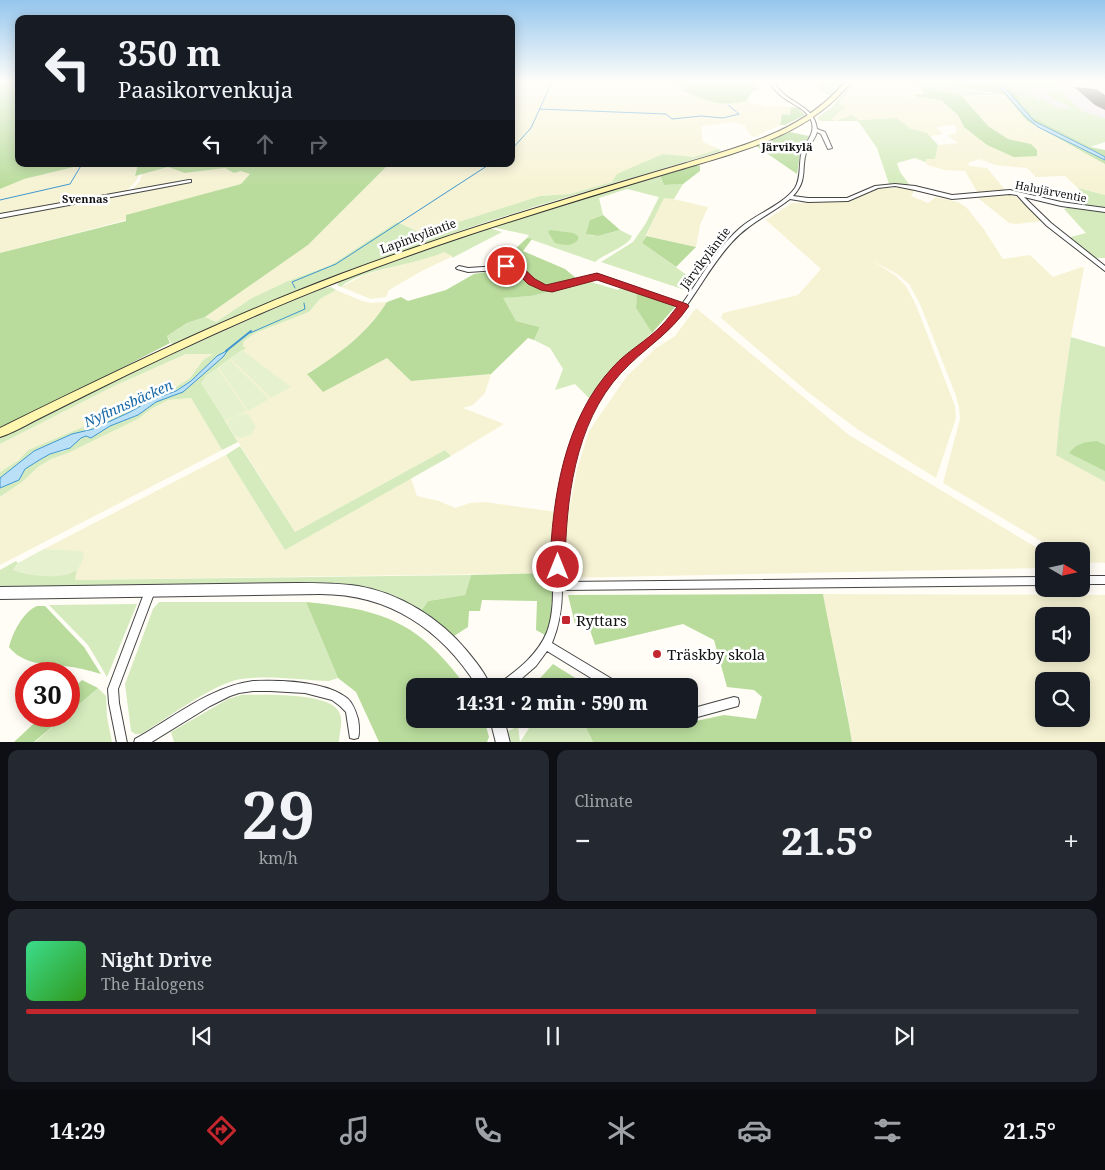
<!DOCTYPE html>
<html lang="en">
<head>
<meta charset="utf-8">
<style>
	:root { --surface:#171b24; --page:#242831; --text:#f1f3f6; --muted:#9ea1a6; --line:#363941; --accent:#c4262e }
	body { margin:0; font-family:"Noto Serif",serif; background:var(--page); color:var(--text); height:100vh; display:flex; flex-direction:column; font-size:19px; white-space:nowrap }
	* { box-sizing:border-box; margin:0 }
	p { font-size:16px; color:var(--muted) }
	.icon { flex:none; width:28px; height:28px; fill:none; stroke:currentColor; stroke-width:2; stroke-linecap:round; stroke-linejoin:round }
	.map { position:relative; height:742px; overflow:hidden }
	.side { display:flex; flex-direction:column; gap:8px; padding:8px; background:#0d0f14; flex:1 }
	.side>* { flex:none }
	.banner { position:absolute; left:15px; top:15px; width:500px; height:152px; border-radius:10px; box-shadow:0 2px 12px #0003; background:#171b24; color:var(--text); overflow:hidden }
	.needle { width:32px; rotate:99deg }
	.tools { position:absolute; left:1035px; top:542px; display:grid; gap:10px }
	.tools a { display:grid; place-items:center; width:55px; height:55px; border-radius:10px; background:var(--surface); box-shadow:0 2px 12px #0003; font-size:25px }
	.speed { position:absolute; left:15px; top:662px; display:flex; gap:10px; font-size:25px; font-weight:700; text-align:center }
	.speed>* { display:grid; place-content:center; width:65px; height:65px; border-radius:50%; background:var(--surface); box-shadow:0 2px 12px #0003; line-height:1 }
	.speed .limit { border:8px solid #d22; background:#fff; color:#111 }
	.pin { position:absolute; display:grid; place-items:center; width:42px; height:42px; color:#fff; margin:-21px; border:2px solid #fff; border-radius:50%; box-shadow:0 1px 5px #0007 }
	.me { position:absolute; width:55px; margin:-28px; rotate:0deg; stroke-linejoin:round; filter:drop-shadow(0 0 4px #0008) }
	.turn { display:flex; align-items:center; gap:18px; height:105px; padding:0 20px; font-size:22px }
	.turn .icon { width:65px; height:65px; stroke-width:2.5 }
	.turn b { display:block; font-size:35px; line-height:42px }
	.lanes { display:flex; align-items:center; height:48px; padding:0 20px; background:#0003; justify-content:center; gap:25px; direction:ltr }
	.lanes .off { opacity:.35 }
	.big { font-size:38px; font-weight:800; line-height:1.1 }
	.side .widget { flex:1; display:flex; flex-direction:column; justify-content:center; gap:8px; min-width:0; padding:0 18px; border-radius:10px; background:var(--page) }
	.side .dial { align-items:center; gap:0 }
	.dial b { font-size:65px; line-height:1 }
	.song { display:flex; align-items:center; gap:15px }
	.cover { width:60px; height:60px; border-radius:8px; background:linear-gradient(135deg,hsl(150 70% 55%),hsl(110 70% 35%)) }
	.played { height:5px; border-radius:2px; background:linear-gradient(90deg,var(--accent) 75%,var(--line) 75%) }
	.keys { display:flex; justify-content:space-around; direction:ltr }
	.heat { display:flex; justify-content:space-between; align-items:center; font-size:28px; direction:ltr }
	.side .tiles { flex:1; display:grid; gap:8px; grid-template-columns:1fr 1fr }
	.widget:last-child { grid-column:span 2 }
	.trip { position:absolute; left:406px; top:678px; width:292px; height:50px; border-radius:10px; background:var(--surface); box-shadow:0 2px 12px #0003; font-weight:800; line-height:50px; text-align:center }
	.tabs { display:flex; height:80px; justify-content:space-around; align-items:center; background:#090b0e; color:var(--muted) }
	.tabs .icon { width:35px; height:35px }
	.tabs .current { color:var(--accent) }
	.tabs b { font-size:22px; color:var(--text) }
	.map>svg:first-child { display:block }
</style>
</head>
<body>
<div class="map">
<svg width="1105" height="743" viewBox="0 0 1105 743">
	<rect width="100%" height="100%" fill="#fffdf5"/>
	<path fill="#eee6ef" d="M1024 82H1105V118L1040 104Z"/>
	<g fill="#f6f3d4" fill-rule="evenodd">
		<path d="M511 82H673L683 91 728 105 746 101 768 107 772 105 791 107 790 115 780 119V125L754 137 750 135 745 126 735 122 703 126 701 127 703 142 719 149 695 157 663 154 612 182 570 194 540 196 449 225 432 238 397 222 331 265 288 281 252 298 216 322 205 317 308 245 389 164H511Z"/>
		<path d="M856 82H915L926 94 908 96 940 99 958 115 964 127 987 145 1031 144 1008 139 997 133 988 126 961 95H1005L1027 121 1105 164V195L1078 188 1065 176 1036 177 1027 168 996 165 979 159 968 163 969 166 987 168 1006 191 978 193 965 171 945 170 927 165 925 162V159H935L938 145 958 143 947 135 955 134 957 129 954 125 936 127 943 134 931 136 911 129 897 118 859 120 852 115 834 121 830 119 846 106 839 104Z"/>
		<path d="M86 164H138L135 175H139L136 181 125 192 0 215V189L23 179Z"/>
		<path d="M168 167 185 173 225 168 234 173 241 171 251 174 241 184 127 215 126 220 0 253V216L132 190 140 181 142 174Z"/>
		<path d="M881 188H902L915 190 911 196 928 203 936 197 958 202 966 207 983 228 1003 259 1030 255 1053 277 1082 267 1084 268 1071 337 1060 413 1056 454 1105 482V563L1081 562V551H1058L943 483 960 419 959 407 956 396 920 304 909 284 897 274 873 261 896 276 906 286 916 305 955 406 956 418 936 478 857 429 809 393 721 318 723 313 798 295 821 269 766 220 792 203 852 200 872 190Z"/>
		<path d="M1013 194 1043 221 1015 224 1009 223 978 198Z"/>
		<path d="M664 197 708 207 700 225 696 247 646 236Z"/>
		<path d="M445 252 453 256 420 272 389 290 386 297 371 299 341 287 364 275Z"/>
		<path d="M336 290 362 301 371 303 387 302 380 313 360 335 338 355 307 373 387 358 411 381 491 374 485 393 473 405 463 408 504 424 451 456 445 450 295 532 225 421 206 376 245 348 243 346 244 341 255 333 309 312 320 299Z"/>
		<path d="M696 308 849 435 1044 552V568L563 578 565 532 577 469 589 431 627 376 656 348 675 336Z"/>
		<path d="M194 353 214 354 203 360 190 378 171 390 28 450 19 460 0 472V444L114 386 186 354Z"/>
		<path d="M191 398 222 450 0 565V497L22 482 38 467 51 459 68 453 138 419 151 409 168 400Z"/>
		<path d="M226 455 285 550 411 478 417 496 439 501 455 508 470 503 485 502 556 512 553 573 74 580 77 569 83 559V552L44 549Z"/>
		<path d="M823 594 1105 595V742H852L844 693 831 641ZM1044 616H1081V654H1044ZM1044 681H1081V719H1044Z"/>
	</g>
	<g fill="#d5ebbd">
		<path d="M819 82H843L831 97 818 88Z"/>
		<path d="M852 82H856L839 104 846 106 831 119 835 121 852 115 859 120 897 118 911 129 927 133 938 145 935 159H926L925 162 915 158 897 163 900 172 911 187 889 184 877 148 858 121H820L817 118 832 107Z"/>
		<path d="M915 82H931L997 95H961L919 87Z"/>
		<path d="M1003 82H1052L1057 87 1030 90 1040 104 1037 97 1056 106 1046 105 1067 109 1069 106 1054 100 1043 90 1058 89 1083 112 1105 118V142L1090 147 1032 117 1029 111 1022 107 1012 90Z"/>
		<path d="M719 149 721 151C634 178 544 202 457 232 361 266 267 306 173 346L167 336 187 323 205 317 216 322 252 298 288 281 331 265 397 222 432 238 449 225 540 196 570 194 612 182 617 174 663 154 694 157Z"/>
		<path d="M660 175 664 185 683 184 674 199 664 198 642 243 695 281 688 291 601 262 633 242 646 223 659 197 627 189 599 198 603 215 590 220V227L588 228 589 235 598 236 620 230 632 236C629 246 604 254 595 262L527 238 529 235 492 227Z"/>
		<path d="M1078 188 1105 195V208L1082 205 1079 198 1081 192Z"/>
		<path d="M1069 207 1105 212V258H1094L1067 238 1086 233 1064 209Z"/>
		<path d="M489 228 502 232 452 258V256L444 252C419 264 357 270 341 287L337 285 339 282 359 274Z"/>
		<path d="M591 282 618 290 622 286 637 292 636 308 652 333 613 367 590 399 575 384 555 390 563 369 550 348 534 340 540 327 516 321 502 298 531 296Z"/>
		<path d="M331 287 336 290 320 299 309 312 255 333 244 341 243 346 246 348 206 376 225 421 238 442 222 450 191 398 168 400 151 409 138 419 68 453 51 459 38 467 22 482 0 497V488L19 480 25 469 50 454 64 451 81 438 86 436 91 438 110 426 138 415 156 402 188 387 223 357 176 391 151 400 130 412 93 429 72 434 34 451 0 478V472L19 460 28 450 171 390 190 378 203 360 213 354H186L114 386 0 444V438C106 384 214 333 324 288Z"/>
		<path d="M1071 337 1105 347V482L1056 455 1060 413Z"/>
		<path d="M240 446 295 532 445 450 451 456 285 550 226 455Z"/>
		<path d="M16 561 18 563 13 570 66 575 77 569 75 580 471 575 465 595 428 601 421 611 393 596 357 587 335 583 0 588V570Z"/>
		<path d="M159 602H306L338 678 329 681C301 680 269 675 241 679 214 683 166 719 141 734H135L131 731 125 684 153 609Z"/>
		<path d="M137 604 107 677 88 645 49 605Z"/>
		<path d="M98 688 106 696 107 717 112 742 34 743 65 716H69V713Z"/>
		<path d="M241 695C262 695 329 692 339 712 344 722 339 732 339 742H174L171 732 228 699Z"/>
		<path d="M535 719H582L593 742H508L506 732 518 726 520 742Z"/>
	</g>
	<g fill="#b9dc9c">
		<path d="M0 82H19V164H86L24 179 0 189Z"/>
		<path d="M673 82H754L760 89 753 91 746 101C718 108 706 100 681 90V87Z"/>
		<path d="M931 82H995L1007 95H1010L1000 82H1003L1018 95 1021 106 1029 111 1032 117 1090 147 1105 150V164L1027 121 1005 95Z"/>
		<path d="M919 87 961 95 988 126 1008 139 1031 144 1037 150V156L1014 157 987 145 964 127 958 115 941 100 916 97 914 95 925 94Z"/>
		<path d="M791 107 798 108 805 115 785 125H780L782 114 790 115Z"/>
		<path d="M790 132 809 136 801 148 797 174 756 146Z"/>
		<path d="M138 164H389L308 245 205 317 187 323 167 336 170 343 0 431V253L126 221V215L241 184 250 174 241 171 234 173 225 168 185 173 168 167 135 176Z"/>
		<path d="M694 164 700 166V171L683 184 664 185 660 175Z"/>
		<path d="M603 215 620 230 598 236 586 234 590 220Z"/>
		<path d="M550 230 573 233 578 236V240C572 247 563 245 555 243L548 232Z"/>
		<path d="M646 236 696 247 676 267 642 243Z"/>
		<path d="M527 238 532 239 523 251 565 269 576 278 591 282 531 296 503 298 516 321 540 327 534 340 528 338 491 374 411 381 387 358 323 392 307 374C338 355 367 334 387 302L401 297 408 301 446 290 474 274 499 270 515 249Z"/>
		<path d="M637 291 675 307 652 333 636 308Z"/>
		<path d="M1097 441 1105 445V471L1069 453C1077 443 1085 442 1097 441Z"/>
		<path d="M553 573 551 618 545 635 536 630 537 601 482 600 480 611H469L468 627 454 636 421 611 428 601 465 595 471 575Z"/>
		<path d="M823 594C832 644 844 693 852 742H593L582 719H641L652 723 677 725 724 715 756 719 762 697 754 690 727 687 714 640 683 624 595 645 588 624H575L568 595Z"/>
		<path d="M306 602C385 610 417 621 466 686H415V719H484L489 737 487 742H379L356 692 338 678Z"/>
		<path d="M37 606H45L84 647 101 674C88 670 76 667 63 666 44 664 22 664 9 647 13 632 23 612 37 606Z"/>
		<path d="M553 664 588 686H533Z"/>
		<path d="M82 680 98 688 69 713V692Z"/>
		<path d="M42 716H65L34 742H14Z"/>
	</g>
	<g fill="#e6f2cf">
		<path d="M242 350 291 387 271 398 230 358Z"/>
		<path d="M229 359 269 399 248 411 218 367Z"/>
		<path d="M217 368 247 411 225 421 201 383 206 376Z"/>
		<path d="M242 414H248L256 427 251 435 240 438 235 436 227 423 230 419Z"/>
		<path d="M44 549 82 551 84 554C83 562 79 570 71 573 59 579 25 576 13 570L18 563Z"/>
	</g>
	<g fill="#b9e0f7" stroke="#3f96cf">
		<path d="M995 82H1000L1034 121 1096 152 1105 157V160L1038 127 1025 116Z"/>
		<path d="M228 350 223 357 183 392 156 402 138 415 110 426 91 438 86 436 81 438 70 448 50 454 41 459 25 469 19 480 0 488V478L34 451 72 434 93 429 130 412 151 400 176 391 191 381 217 356Z"/>
	</g>
	<g fill="none" stroke-linecap="round" stroke-linejoin="round">
		<g stroke="#3f96cf" stroke-width="1">
			<path d="M539 109 666 114 672 119 701 116 723 118 739 114 728 105"/>
			<path d="M511 150 531 128 552 82"/>
			<path d="M0 200 70 184 82 164"/>
			<path d="M295 288 292 282 336 264 490 164"/>
			<path d="M250 333 305 309 304 303"/>
		</g>
		<path stroke="#3f96cf" stroke-width="2" d="M226 351 251 331"/>
	</g>
	<path fill="#5a524d" d="M1074 87 1096 89 1105 95V110L1095 105Z"/>
	<g fill="none" stroke-linecap="round" stroke-linejoin="round">
		<g stroke="#444" stroke-width="2">
			<g id="minor">
				<path d="M770 82H774C785 104 814 103 817 129L825 132 832 148 828 149 821 134 817 132C815 139 810 144 807 150 800 168 809 179 793 196L808 198H847L875 186 895 184 915 186 952 195 1010 190 1061 202 1105 208V212L1061 206 1024 197 1051 223 1105 266V271L1047 226 1027 206 1017 195 1010 194 952 199 915 190 895 186 878 188 848 201 808 202 790 199C771 214 749 223 732 242 709 267 694 299 672 325 664 335 653 342 643 350 633 358 624 366 615 376 569 429 560 514 562 582L1044 577V585L562 590C562 609 559 626 552 643L617 682 618 686H604L547 651 536 666 513 686H500L501 682C519 669 538 654 547 632 557 605 551 574 553 546 555 502 563 456 582 417 594 393 607 373 627 356 639 345 654 337 665 325 671 319 675 313 680 307L597 278 552 291 545 290 529 283 513 269 468 272 457 269 456 268 459 266 468 268 514 265 516 266C527 275 537 285 552 287L597 274 682 304C701 278 716 249 740 228 756 214 783 205 795 188 801 178 799 166 801 155 804 142 817 134 811 120 804 104 780 103 770 82Z"/>
				<path d="M189 180H191V182L0 218V214Z"/>
				<rect x="1081" y="576" width="24" height="8"/>
				<path d="M150 587 153 588 155 591 118 689 119 703 127 743H117L109 703 108 689 145 591 147 588Z"/>
				<path d="M253 681C280 680 325 681 347 698 353 703 356 712 358 719 359 725 360 732 358 738L354 739 350 738 346 712 340 706 332 700 305 693 270 691H253L239 693 230 696 210 706 150 743H134L135 739C173 718 209 687 253 681Z"/>
				<path d="M734 697 738 698 739 702 738 706 690 719H689H690V709Z"/>
			</g>
		</g>
		<g stroke="#444" stroke-width="2">
			<g id="tertiary">
				<path d="M297 583C317 583 337 583 358 586 400 593 441 619 467 651 476 662 486 674 490 686H477C441 629 389 594 320 594L0 599V587Z"/>
				<path d="M490 719H504L510 743H496Z"/>
			</g>
		</g>
		<g stroke="#333" stroke-width="2">
			<path id="secondary" d="M845 82H851C809 136 738 152 675 171 534 213 392 256 257 315 200 340 144 366 88 394 70 403 52 412 34 421 23 427 12 433 0 437V428C112 373 224 318 341 274 413 247 486 223 560 201 601 188 642 176 683 164 743 146 804 131 845 82Z"/>
		</g>
		<use href="#minor" fill="#fff" fill-rule="evenodd"/>
		<use href="#tertiary" fill="#fff" fill-rule="evenodd"/>
		<use href="#secondary" fill="#fff6b0" fill-rule="evenodd"/>
	</g>
	<linearGradient id="sky" x2="0" y2="1"><stop stop-color="#95c6ee"/><stop offset="0.44" stop-color="#fffefa"/><stop offset="1" stop-color="#fffefa" stop-opacity="0"/></linearGradient>
	<rect width="1105" height="186" fill="url(#sky)"/>
	<path fill="#c4262e" stroke="#7f191e" d="M506 263 521 266 535 279 546 285 597 273 687 304 689 306C670 334 643 349 621 373 574 424 566 501 565 567L563 572 558 574 553 572 550 567C552 499 564 419 613 367 627 351 647 341 662 325 667 320 672 313 677 307L597 280 552 292 541 290 528 284 515 271 502 268 501 266Z"/>
	<g fill="#c4262e" stroke="#fff" stroke-width="2">
		<rect x="561" y="615" width="10" height="10" rx="2.5"/>
		<circle cx="657" cy="654" r="5"/>
	</g>
	<g text-anchor="middle" dominant-baseline="central" stroke-width="5" stroke-linejoin="round" paint-order="stroke">
		<g font-size="11" font-weight="bold" fill="#111" stroke="#fff">
			<text x="787" y="146">Järvikylä</text>
			<text x="85" y="198">Svennas</text>
		</g>
		<g font-size="11" fill="#111" stroke="#fff">
			<text transform="translate(1051 191) rotate(11)">Halujärventie</text>
		</g>
		<g font-size="12" fill="#111" stroke="#fff">
			<text transform="translate(418 236) rotate(-20)">Lapinkyläntie</text>
			<text transform="translate(705 258) rotate(-53)">Järvikyläntie</text>
		</g>
		<g font-size="14" font-style="italic" fill="#1768a6" stroke="#fff">
			<text transform="translate(128 403) rotate(-24)">Nyfinnsbäcken</text>
		</g>
		<g font-size="15" fill="#111" stroke="#fff" text-anchor="start">
			<text x="576" y="620">Ryttars</text>
			<text x="667" y="654">Träskby skola</text>
		</g>
	</g>
</svg>
<div class="tools">
<a><svg class="needle" viewBox="-14 -14 28 28"><path d="M0-13l5 13h-10z" fill="#e53935"/><path d="M0 13l5-13h-10z" fill="#9ea1a6"/></svg></a>
<a><svg class="icon" aria-label="sound" viewBox="0 0 24 24"><path d="M4 9h4l5-4v14l-5-4H4zM17 9q2 3 0 6"/></svg></a>
<a><svg class="icon" aria-label="search" viewBox="0 0 24 24"><circle cx="10" cy="10" r="6"/><path d="M15 15l6 6"/></svg></a>
</div>
<div class="speed"><div class="limit">30</div></div>
<div class="pin" style="left:506px;top:266px;background:#d93025"><svg class="icon" aria-label="arrive" viewBox="0 0 24 24"><path d="M6 21V4h12l-3 4 3 4H6"/></svg></div>
<svg class="me" style="left:558px;top:567px" viewBox="-20 -20 40 40"><circle r="17" fill="#c4262e" stroke="#fff" stroke-width="3"/><path d="M0-11L8 9 0 5-8 9z" fill="#fff"/></svg>
<div class="trip">14:31 · 2 min · 590 m</div>
<div class="banner">
<div class="turn"><svg class="icon" aria-label="left" viewBox="0 0 24 24"><path d="M17 20v-9H6M10 6l-5 5 5 5"/></svg><div><b>350 m</b>Paasikorvenkuja</div></div>
<div class="lanes"><svg class="icon" aria-label="left" viewBox="0 0 24 24"><path d="M17 20v-9H6M10 6l-5 5 5 5"/></svg><svg class="icon off" aria-label="ahead" viewBox="0 0 24 24"><path d="M12 20V5M6 11l6-6 6 6"/></svg><svg class="icon off" aria-label="right" viewBox="0 0 24 24"><path d="M7 20v-9h11M14 6l5 5-5 5"/></svg></div>
</div>
</div>
<section class="side">
<div class="tiles">
<div class="widget dial"><b>29</b><p>km/h</p></div>
<div class="widget"><p>Climate</p>
<div class="heat"><a>−</a><b class="big">21.5°</b><a>+</a></div>
</div>
<div class="widget">
<div class="song"><i class="cover"></i><div><b>Night Drive</b><p>The Halogens</p></div></div>
<div class="played"></div>
<div class="keys"><svg class="icon" aria-label="previous" viewBox="0 0 24 24"><path d="M18 5L8 12l10 7zM5 5v14"/></svg><svg class="icon" aria-label="pause" viewBox="0 0 24 24"><path d="M8 5v14M16 5v14"/></svg><svg class="icon" aria-label="next" viewBox="0 0 24 24"><path d="M6 5l10 7-10 7zM19 5v14"/></svg></div>
</div>
</div>
</section>
<nav class="tabs">
<b>14:29</b>
<svg class="icon current" aria-label="directions" viewBox="0 0 24 24"><path d="M12 3l9 9-9 9-9-9zM9 14v-3h6M13 9l2 2-2 2"/></svg>
<svg class="icon" aria-label="music" viewBox="0 0 24 24"><path d="M9 18V5l10-2v13"/><circle cx="6" cy="18" r="3"/><circle cx="16" cy="16" r="3"/></svg>
<svg class="icon" aria-label="phone" viewBox="0 0 24 24"><path d="M5 4h4l2 5-3 2q2 4 5 5l2-3 5 2v4C11 20 4 13 5 4z"/></svg>
<svg class="icon" aria-label="climate" viewBox="0 0 24 24"><path d="M12 3v18M4 7l16 10M4 17L20 7"/></svg>
<svg class="icon" aria-label="car" viewBox="0 0 24 24"><path d="M5 17H2v-5l4-1 3-4h7l3 4 3 1v5h-3M9 17h6M6 11h13"/><circle cx="7" cy="17" r="2"/><circle cx="17" cy="17" r="2"/></svg>
<svg class="icon" aria-label="filters" viewBox="0 0 24 24"><path d="M4 7h16M4 17h16"/><circle cx="9" cy="7" r="2"/><circle cx="15" cy="17" r="2"/></svg>
<b>21.5°</b>
</nav>
</body>
</html>
